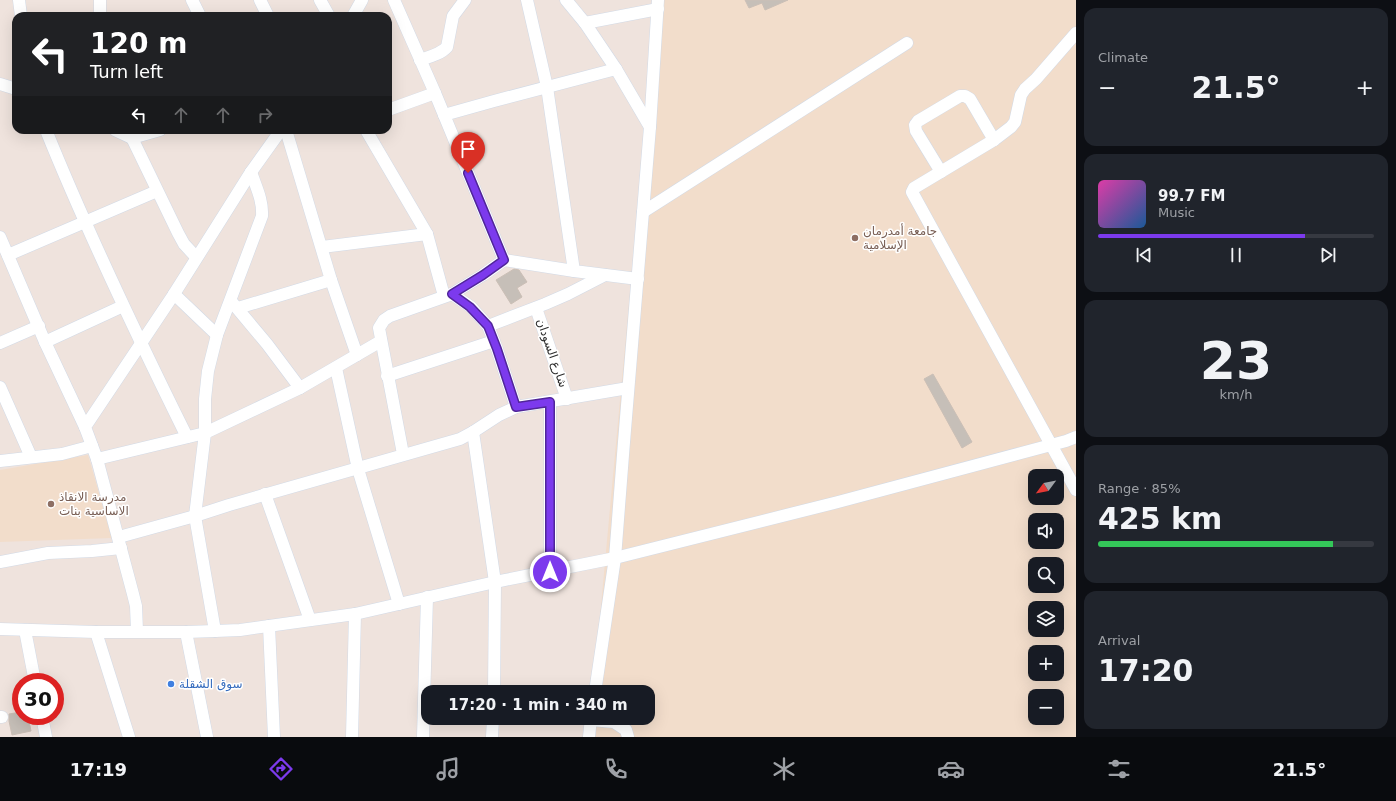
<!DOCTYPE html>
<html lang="en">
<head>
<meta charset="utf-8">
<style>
	:root { --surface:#171b24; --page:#20242c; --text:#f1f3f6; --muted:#9ea1a6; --line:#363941; --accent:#7c3aed }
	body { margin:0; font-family:"DejaVu Sans","Noto Naskh Arabic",sans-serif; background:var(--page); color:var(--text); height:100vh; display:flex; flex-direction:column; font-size:15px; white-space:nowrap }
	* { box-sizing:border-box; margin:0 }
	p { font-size:13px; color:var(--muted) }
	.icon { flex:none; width:22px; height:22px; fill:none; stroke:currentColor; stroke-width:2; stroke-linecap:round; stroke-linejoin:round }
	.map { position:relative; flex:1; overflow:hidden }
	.drawer { display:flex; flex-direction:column; gap:8px; padding:8px; background:#0d0f14; width:320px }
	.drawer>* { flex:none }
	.guide { position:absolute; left:12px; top:12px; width:380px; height:122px; border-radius:12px; box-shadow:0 4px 16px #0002; background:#202124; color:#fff; overflow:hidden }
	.needle { width:26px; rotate:238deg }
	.buttons { position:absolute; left:1028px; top:469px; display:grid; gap:8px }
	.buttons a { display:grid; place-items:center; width:36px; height:36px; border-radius:8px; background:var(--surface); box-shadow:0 4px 16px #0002; font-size:20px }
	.speed { position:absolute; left:12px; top:673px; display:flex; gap:8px; font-size:20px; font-weight:700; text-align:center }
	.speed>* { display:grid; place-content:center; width:52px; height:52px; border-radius:50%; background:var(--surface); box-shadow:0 4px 16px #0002; line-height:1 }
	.speed .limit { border:6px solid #d22; background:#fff; color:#111 }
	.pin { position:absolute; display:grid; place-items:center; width:34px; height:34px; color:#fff; margin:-41px -17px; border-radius:50% 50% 50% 0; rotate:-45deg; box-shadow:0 0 4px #0007 }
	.pin .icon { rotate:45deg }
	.me { position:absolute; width:44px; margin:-22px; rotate:0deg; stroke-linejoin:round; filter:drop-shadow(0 0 3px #0008) }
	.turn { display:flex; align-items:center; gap:14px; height:84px; padding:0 12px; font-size:18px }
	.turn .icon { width:52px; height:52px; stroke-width:2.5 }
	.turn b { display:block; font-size:28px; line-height:34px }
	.lanes { display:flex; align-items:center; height:38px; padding:0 12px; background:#0003; justify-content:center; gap:20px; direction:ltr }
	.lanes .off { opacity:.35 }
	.big { font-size:30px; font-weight:700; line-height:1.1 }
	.drawer .widget { flex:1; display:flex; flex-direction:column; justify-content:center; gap:6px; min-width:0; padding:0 14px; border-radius:12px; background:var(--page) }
	.drawer .dial { align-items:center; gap:0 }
	.dial b { font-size:52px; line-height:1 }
	.song { display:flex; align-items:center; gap:12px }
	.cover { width:48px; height:48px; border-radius:6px; background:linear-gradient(135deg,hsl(320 70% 55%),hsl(210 70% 35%)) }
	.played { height:4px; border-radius:2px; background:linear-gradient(90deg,var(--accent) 75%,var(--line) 75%) }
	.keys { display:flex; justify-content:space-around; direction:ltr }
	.heat { display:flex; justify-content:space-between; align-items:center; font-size:22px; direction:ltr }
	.charge { height:6px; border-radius:3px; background:linear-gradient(90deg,#34c759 85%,var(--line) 0) }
	.trip { position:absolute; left:421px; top:685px; width:234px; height:40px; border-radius:12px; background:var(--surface); box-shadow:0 4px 16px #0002; font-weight:700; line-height:40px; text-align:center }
	.tab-bar { display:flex; height:64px; justify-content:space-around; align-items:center; background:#090b0e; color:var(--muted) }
	.tab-bar .icon { width:28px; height:28px }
	.tab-bar .selected { color:var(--accent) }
	.tab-bar b { font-size:18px; color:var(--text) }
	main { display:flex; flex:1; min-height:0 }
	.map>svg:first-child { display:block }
</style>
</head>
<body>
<main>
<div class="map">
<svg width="1076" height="737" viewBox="0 0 1076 737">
	<rect width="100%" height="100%" fill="#efe3dd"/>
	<g fill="#f2ddcb" fill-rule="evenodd">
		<path d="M657 0H1076V737H589L591 718H648V692H593ZM1035 476H1057V498H1035ZM1035 520H1057V542H1035ZM1035 564H1057V586H1035ZM1035 608H1057V630H1035ZM1035 652H1057V674H1035ZM1035 696H1057V718H1035Z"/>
		<path d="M88 455 112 538 0 542V470Z"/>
	</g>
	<g fill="#c6bfb8" stroke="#cbbfb6">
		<path d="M745 0H788L765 10 762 3 749 8Z"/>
		<path d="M514 269 519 270 527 282 517 288 522 297 511 304 496 280Z"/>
		<path d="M933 374 972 442 962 448 924 379Z"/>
		<path d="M21 712V716H28L31 731 12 735 9 721V714Z"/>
	</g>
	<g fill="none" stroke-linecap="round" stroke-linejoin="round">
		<g stroke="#d2dae6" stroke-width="13">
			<g id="minor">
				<path d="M19 0 21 16"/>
				<path d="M100 0V16"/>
				<path d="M192 0 200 16"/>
				<path d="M260 0 268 16"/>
				<path d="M320 0 329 16"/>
				<path d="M394 0 435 93 504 260 574 271"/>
				<path d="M527 0 547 87 574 271 638 279"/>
				<path d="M566 0 585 23 616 69 650 127"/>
				<path d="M353 16 362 0"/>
				<path d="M585 23 658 9"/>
				<path d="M1076 33 1036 79 1025 89 1021 95 1015 122 1011 127 994 140 914 188 912 192 1076 490"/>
				<path d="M420 60C429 57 441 54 447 47L453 16 465 0"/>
				<path d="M0 84 16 89"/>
				<path d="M388 110 435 93"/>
				<path d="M444 115 494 101 616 69"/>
				<path d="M46 130C88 234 137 336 187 437"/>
				<path d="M115 130 132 138 160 130"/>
				<path d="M286 130 331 280 357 355"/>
				<path d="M366 130 427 234 444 296"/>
				<path d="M132 138 178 233 184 244 196 257"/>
				<path d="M941 172 916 131 915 125 918 121 960 96H965L970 99 994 140"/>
				<path d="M643 212 907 43"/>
				<path d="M0 237 45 342 85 427"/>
				<path d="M322 247 427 234"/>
				<path d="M8 255 157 191"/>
				<path d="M174 294 217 335"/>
				<path d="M452 294 471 307 488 326 497 349 516 407"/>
				<path d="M231 301 267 344 300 388"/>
				<path d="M238 308 331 280"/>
				<path d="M536 308 567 399"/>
				<path d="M488 326 545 304 568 294 605 275"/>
				<path d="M45 342 123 306"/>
				<path d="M0 343 39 326"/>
				<path d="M336 368 358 469 399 604"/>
				<path d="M387 376 494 341"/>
				<path d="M0 387 31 457"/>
				<path d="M473 432 495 582 494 692"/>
				<path d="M403 454 379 328 384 320 390 316 452 294 483 275 504 260"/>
				<path d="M97 459 205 433 300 388 381 341"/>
				<path d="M0 461 62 454 92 446"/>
				<path d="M265 494 310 620"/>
				<path d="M119 537 195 516 229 505 460 439 473 432 499 415 516 407 628 388"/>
				<path d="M0 562 48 553 92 551 121 548"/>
				<path d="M550 572V402"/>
				<path d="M269 626 274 737"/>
				<path d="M0 629 96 632H186L215 631 240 630 355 614 495 582 615 558 838 502 1066 441 1076 437"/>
				<path d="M25 630 35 682"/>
				<path d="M137 631 136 606 133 594 97 459 85 427 174 294 251 172 281 130"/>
				<path d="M215 631 195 516 205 433V399L208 371 217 335 262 216C263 200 256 187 251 172"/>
				<path d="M96 632 129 737"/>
				<path d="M186 632 207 737"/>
				<path d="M595 692 615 558 624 442 650 127 658 0"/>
				<path d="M42 716 46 737"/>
				<path d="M0 717H2"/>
				<path d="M591 720 614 722 626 730 628 737"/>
				<path d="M352 737 355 614"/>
				<path d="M423 737 427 597"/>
				<path d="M492 737 493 718"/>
				<path d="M589 737 591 718"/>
			</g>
		</g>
		<use href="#minor" stroke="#fff" stroke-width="12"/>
	</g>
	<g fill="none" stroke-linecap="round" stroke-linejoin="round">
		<g stroke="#51269a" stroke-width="10">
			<path id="route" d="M468 173 504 260 483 275 452 294 470 307 488 326 497 349 516 407 550 402V572"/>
		</g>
		<use href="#route" stroke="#7c3aed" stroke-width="7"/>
	</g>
	<g fill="#8d6e63" stroke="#fff" stroke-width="1.5">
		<circle cx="855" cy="238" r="4"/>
		<circle cx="51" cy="504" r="4"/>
	</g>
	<circle fill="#3f7fe0" stroke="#fff" stroke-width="1.5" cx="171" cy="684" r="4"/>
	<g text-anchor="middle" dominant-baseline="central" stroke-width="3" stroke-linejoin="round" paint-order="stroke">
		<g font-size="12" fill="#785e54" stroke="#fff" text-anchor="start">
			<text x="863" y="231">جامعة أمدرمان<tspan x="863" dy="14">الإسلامية</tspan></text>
			<text x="59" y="497">مدرسة الانقاذ<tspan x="59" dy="14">الاساسية بنات</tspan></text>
		</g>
		<g font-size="12" fill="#2c2c2c" stroke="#fff">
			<text transform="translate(552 353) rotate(71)">شارع السودان</text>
		</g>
		<g font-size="12" fill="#366cbe" stroke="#fff" text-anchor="start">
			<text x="179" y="684">سوق الشقلة</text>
		</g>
	</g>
</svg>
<div class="buttons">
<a><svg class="needle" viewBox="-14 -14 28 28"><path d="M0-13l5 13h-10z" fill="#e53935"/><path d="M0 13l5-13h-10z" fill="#9ea1a6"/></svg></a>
<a><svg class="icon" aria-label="sound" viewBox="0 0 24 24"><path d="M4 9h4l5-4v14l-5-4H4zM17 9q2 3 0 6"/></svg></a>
<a><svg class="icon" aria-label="search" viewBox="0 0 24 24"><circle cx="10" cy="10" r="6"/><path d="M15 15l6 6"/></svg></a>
<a><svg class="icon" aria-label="layers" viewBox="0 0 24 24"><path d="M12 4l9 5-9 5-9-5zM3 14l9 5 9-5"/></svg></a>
<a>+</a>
<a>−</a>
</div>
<div class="speed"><div class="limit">30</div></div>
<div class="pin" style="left:468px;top:173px;background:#d93025"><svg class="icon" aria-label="arrive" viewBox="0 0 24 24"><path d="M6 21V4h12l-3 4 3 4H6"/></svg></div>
<svg class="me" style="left:550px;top:572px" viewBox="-20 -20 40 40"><circle r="17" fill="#7c3aed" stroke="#fff" stroke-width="3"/><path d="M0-11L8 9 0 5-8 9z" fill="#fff"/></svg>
<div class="trip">17:20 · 1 min · 340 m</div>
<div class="guide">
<div class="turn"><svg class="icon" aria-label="left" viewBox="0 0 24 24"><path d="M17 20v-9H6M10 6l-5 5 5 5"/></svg><div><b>120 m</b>Turn left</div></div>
<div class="lanes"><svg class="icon" aria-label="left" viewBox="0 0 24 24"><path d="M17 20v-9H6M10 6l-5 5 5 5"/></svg><svg class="icon off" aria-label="ahead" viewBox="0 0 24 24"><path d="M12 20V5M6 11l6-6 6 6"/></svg><svg class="icon off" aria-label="ahead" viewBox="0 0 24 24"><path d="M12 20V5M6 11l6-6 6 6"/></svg><svg class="icon off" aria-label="right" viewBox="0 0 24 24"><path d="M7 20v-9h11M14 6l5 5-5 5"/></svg></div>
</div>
</div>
<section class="drawer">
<div class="widget"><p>Climate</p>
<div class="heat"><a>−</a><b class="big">21.5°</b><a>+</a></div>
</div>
<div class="widget">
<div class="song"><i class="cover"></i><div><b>99.7 FM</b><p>Music</p></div></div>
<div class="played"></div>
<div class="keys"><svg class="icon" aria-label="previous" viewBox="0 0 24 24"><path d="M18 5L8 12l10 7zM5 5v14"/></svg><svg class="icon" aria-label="pause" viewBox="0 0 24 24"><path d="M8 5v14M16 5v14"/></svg><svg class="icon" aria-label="next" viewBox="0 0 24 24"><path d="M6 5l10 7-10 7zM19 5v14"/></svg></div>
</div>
<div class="widget dial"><b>23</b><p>km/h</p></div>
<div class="widget"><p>Range · 85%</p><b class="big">425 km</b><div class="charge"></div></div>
<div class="widget"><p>Arrival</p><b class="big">17:20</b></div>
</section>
</main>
<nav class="tab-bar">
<b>17:19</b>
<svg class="icon selected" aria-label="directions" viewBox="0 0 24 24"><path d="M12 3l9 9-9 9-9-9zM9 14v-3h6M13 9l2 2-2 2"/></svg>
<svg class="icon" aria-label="music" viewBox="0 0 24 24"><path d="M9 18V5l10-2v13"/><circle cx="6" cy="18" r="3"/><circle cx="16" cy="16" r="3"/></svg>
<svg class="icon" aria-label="phone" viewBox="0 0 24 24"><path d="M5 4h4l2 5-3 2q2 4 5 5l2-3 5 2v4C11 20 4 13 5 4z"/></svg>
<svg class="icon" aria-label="climate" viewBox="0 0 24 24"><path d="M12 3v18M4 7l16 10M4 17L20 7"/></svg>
<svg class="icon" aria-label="car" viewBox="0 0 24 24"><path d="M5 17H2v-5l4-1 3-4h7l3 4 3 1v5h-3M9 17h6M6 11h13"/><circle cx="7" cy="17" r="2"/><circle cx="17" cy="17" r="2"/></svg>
<svg class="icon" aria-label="filters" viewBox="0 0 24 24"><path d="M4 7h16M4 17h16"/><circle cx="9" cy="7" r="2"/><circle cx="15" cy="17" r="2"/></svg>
<b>21.5°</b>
</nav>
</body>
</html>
